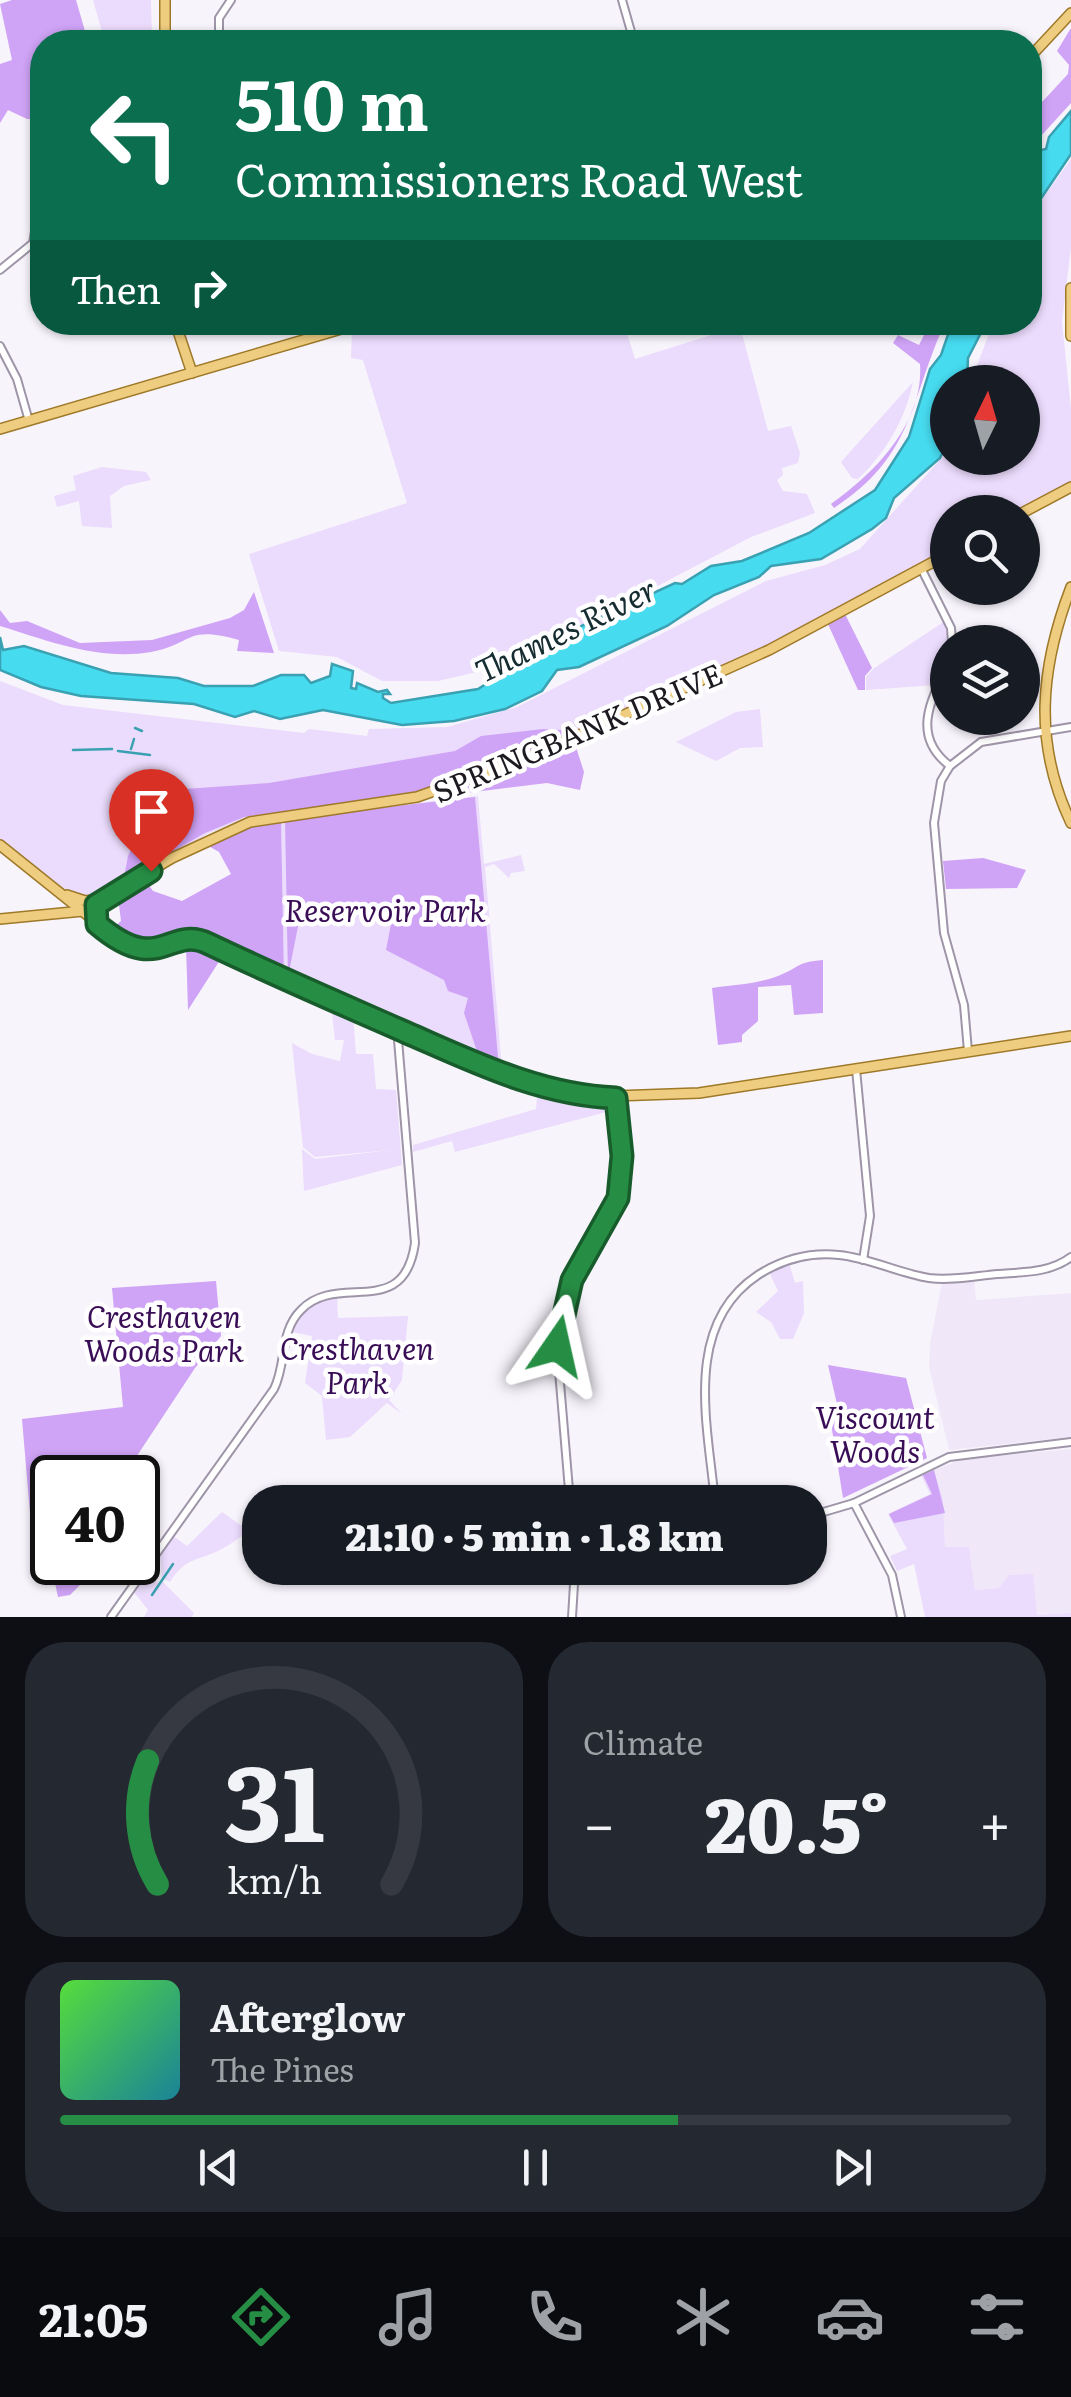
<!DOCTYPE html>
<html lang="en">
<head>
<meta charset="utf-8">
<style>
	:root { --surface:#171b24; --page:#242831; --text:#f1f3f6; --muted:#9ea1a6; --line:#363941; --accent:#268e44 }
	body { margin:0; font-family:Literata,serif; background:var(--page); color:var(--text); height:100vh; display:flex; flex-direction:column; font-size:38px; white-space:nowrap }
	* { box-sizing:border-box; margin:0 }
	p { font-size:32px; color:var(--muted) }
	.icon { flex:none; width:55px; height:55px; fill:none; stroke:currentColor; stroke-width:2; stroke-linecap:round; stroke-linejoin:round }
	.map { position:relative; height:1617px; overflow:hidden }
	.sheet { display:flex; flex-direction:column; gap:25px; padding:25px; background:#0d0f14; flex:1 }
	.sheet>* { flex:none }
	.hud { position:absolute; left:30px; top:30px; width:1012px; height:305px; border-radius:40px; box-shadow:0 2px 8px #0004; background:#0b6e4f; color:#fff; overflow:hidden }
	.needle { width:65px; rotate:5deg }
	.tools { position:absolute; left:930px; top:365px; display:grid; gap:20px }
	.tools a { display:grid; place-items:center; width:110px; height:110px; border-radius:50%; background:var(--surface); box-shadow:0 2px 8px #0004; font-size:50px }
	.speed { position:absolute; left:30px; top:1455px; display:flex; gap:20px; font-size:50px; font-weight:700; text-align:center }
	.speed>* { display:grid; place-content:center; width:130px; height:130px; border-radius:50%; background:var(--surface); box-shadow:0 2px 8px #0004; line-height:1 }
	.speed .limit { border:5px solid #111; border-radius:15px; background:#fff; color:#111 }
	.pin { position:absolute; display:grid; place-items:center; width:85px; height:85px; color:#fff; margin:-102px -42px; border-radius:50% 50% 50% 0; rotate:-45deg; box-shadow:0 0 10px #0007 }
	.pin .icon { rotate:45deg }
	.me { position:absolute; width:110px; margin:-55px; rotate:11deg; stroke-linejoin:round; filter:drop-shadow(0 0 8px #0008) }
	.turn { display:flex; align-items:center; gap:35px; height:210px; padding:0 40px; font-size:45px }
	.turn .icon { width:130px; height:130px; stroke-width:2.5 }
	.turn b { display:block; font-size:70px; line-height:85px }
	.then { display:flex; align-items:center; height:95px; padding:0 40px; background:#0003; gap:20px; font-size:38px }
	.big { font-size:75px; font-weight:800; line-height:1.1 }
	.sheet .widget { flex:1; display:flex; flex-direction:column; justify-content:center; gap:15px; min-width:0; padding:0 35px; border-radius:40px; background:var(--page) }
	.sheet .dial { align-items:center; gap:0 }
	.dial svg { height:260px; overflow:visible; fill:none; stroke:var(--line); stroke-width:7; stroke-linecap:round; text-anchor:middle }
	.dial text { fill:var(--text); stroke:none }
	.song { display:flex; align-items:center; gap:30px }
	.cover { width:120px; height:120px; border-radius:15px; background:linear-gradient(135deg,hsl(110 70% 55%),hsl(190 70% 35%)) }
	.played { height:10px; border-radius:5px; background:linear-gradient(90deg,var(--accent) 65%,var(--line) 65%) }
	.keys { display:flex; justify-content:space-around; direction:ltr }
	.heat { display:flex; justify-content:space-between; align-items:center; font-size:55px; direction:ltr }
	.sheet .tiles { flex:1; display:grid; gap:25px; grid-template-columns:1fr 1fr }
	.widget:last-child { grid-column:span 2 }
	.trip { position:absolute; left:242px; top:1485px; width:585px; height:100px; border-radius:40px; background:var(--surface); box-shadow:0 2px 8px #0004; font-weight:800; line-height:100px; text-align:center }
	.menu { display:flex; height:160px; justify-content:space-around; align-items:center; background:#090b0e; color:var(--muted) }
	.menu .icon { width:70px; height:70px }
	.menu .on { color:var(--accent) }
	.menu b { font-size:45px; color:var(--text) }
	.map>svg:first-child { display:block }
</style>
</head>
<body>
<div class="map">
<svg width="1071" height="1617" viewBox="0 0 1071 1617">
	<rect width="100%" height="100%" fill="#f8f4fc"/>
	<g fill="#f0e8f8">
		<path d="M974 1279 976 1300 1071 1293V1437L949 1450 929 1367 930 1343 942 1282Z"/>
		<path d="M1071 1449V1613L1037 1615 999 1588 975 1590 969 1547 945 1548 943 1499 934 1470 963 1459Z"/>
	</g>
	<g fill="#ebdbfc">
		<path d="M93 0H151L152 42H105Z"/>
		<path d="M1071 159V247L1062 322 1071 409V481L1015 512H948L947 550 763 648 570 737 423 793 250 817 209 833 103 896C64 902 30 863 0 841V681L63 705 304 733 309 729 367 736 369 729 447 727 517 707 766 581 825 565 860 549 947 452 948 458H1022V382H971L993 323 1030 322V240L1038 222 1034 211Z"/>
		<path d="M386 323H624L635 359 740 326 768 431 791 426 800 453 798 463 782 468 783 475 777 480 783 491 807 494 815 513 751 537 507 665 438 681H382L337 657 279 651 249 554 407 503 363 360 351 358 352 332Z"/>
		<path d="M913 382C905 420 886 452 858 479L852 478 841 462Z"/>
		<path d="M102 467 146 472 151 480 124 486 110 496 112 528 82 526 79 501 57 507 54 496 76 490 73 476Z"/>
		<path d="M945 621 950 642 936 685 866 690V677L873 669Z"/>
		<path d="M760 709 763 747 740 748 716 761 676 742 736 712Z"/>
		<path d="M478 796 484 864 521 855 525 871 511 873 509 878 494 864 485 867 502 1069 284 977 281 819Z"/>
		<path d="M331 1004 353 1015 356 1054H373L376 1089 396 1090 402 1165 304 1191 302 1149 315 1159 391 1150 315 1157 303 1147 292 1043 312 1054 340 1061 344 1040H335Z"/>
		<path d="M538 1089 582 1099 585 1108 610 1104V1111L455 1152 452 1141 413 1152V1145L536 1109Z"/>
		<path d="M789 1263 795 1283 803 1281 804 1313 793 1339H780L771 1322 756 1312 778 1291 769 1272Z"/>
		<path d="M337 1296 338 1318 408 1316 402 1380 389 1400 402 1414 387 1403 350 1437 326 1440 322 1396 305 1383 312 1336 287 1331 314 1301Z"/>
		<path d="M934 1470 943 1499 945 1547H969L975 1590 999 1588 1009 1575 1033 1574 1037 1615 1071 1613V1617H925L914 1564 897 1571 890 1556 907 1549 888 1514 930 1494 921 1475Z"/>
		<path d="M222 1512 249 1531C240 1537 231 1544 222 1549 199 1561 185 1557 170 1582L162 1578 160 1555 173 1536 187 1546Z"/>
		<path d="M158 1565 156 1583 162 1581 194 1613 192 1617H144L148 1610 134 1592 153 1566Z"/>
	</g>
	<g fill="#cfa3f6">
		<path d="M12 0H76L87 38 98 36 100 42H42V119H27L8 110 0 123V64L12 60 0 4Z"/>
		<path d="M1071 28V103L1030 148V115L1068 74 1069 65 1057 51Z"/>
		<path d="M930 323H945C909 401 915 455 834 508L831 504C875 473 924 423 920 364L893 343 898 335 919 345Z"/>
		<path d="M254 592 274 653 237 651 239 640C184 625 196 643 151 652 99 661 49 641 0 626V610L10 623 27 621 80 643 152 640 230 618 244 610Z"/>
		<path d="M845 614 872 668 865 676V690H858L827 622Z"/>
		<path d="M543 729 579 731 423 792 244 817 205 833 134 874 125 872 128 856 156 800 185 789 269 783 455 751 481 736Z"/>
		<path d="M574 741 584 772 580 790 547 783 426 798Z"/>
		<path d="M475 797 499 1068 480 1060 464 1013 468 998 448 991 444 980 386 950 391 924 355 909 308 901 302 906 288 977 285 819Z"/>
		<path d="M281 819 284 977 203 935C162 934 152 966 112 929L121 921 118 897 145 880 153 891 182 901 231 874 219 852 205 844 245 827Z"/>
		<path d="M983 858 1026 870 1017 888 946 889 943 861Z"/>
		<path d="M186 946H203L222 957 188 1010Z"/>
		<path d="M823 960V1013L794 1015 791 985 758 987V1021L742 1035V1042L718 1045 712 988C734 985 757 984 778 976 799 968 796 962 823 960Z"/>
		<path d="M216 1281 221 1336 195 1368 123 1477 52 1478V1562L102 1563 70 1595 58 1597 52 1569 35 1573 22 1419 123 1407 112 1288Z"/>
		<path d="M828 1365 906 1378 927 1458 843 1498 829 1411 837 1404Z"/>
		<path d="M934 1470 945 1513 894 1523 889 1514 932 1494 923 1475Z"/>
	</g>
	<g fill="#47dbf0" stroke="#3aa1b2" stroke-width="2.5">
		<path d="M1071 111V154L1030 215V163L1036 151 1046 149 1049 137Z"/>
		<path d="M952 323H986L968 358 967 382H948L947 444 940 458 894 498 886 518 872 529 821 559 771 566 759 577 714 595 667 626 579 667 557 670 542 691 505 709 454 721 402 725 323 710 280 719 254 711 235 717 194 704 81 696 41 687 0 670V637L3 650 24 646 111 673 178 678 204 686H253L281 675H304L311 683 330 676 332 664 353 671 351 688 356 689 357 683 378 692 387 690 390 694H383V698L391 703 478 689 566 633 675 583 682 584 711 566 742 561 809 533 875 490 909 437 930 369 941 355Z"/>
	</g>
	<g fill="none" stroke-linecap="round" stroke-linejoin="round">
		<g stroke="#3aa1b2" stroke-width="2.5">
			<path d="M135 728 142 731"/>
			<path d="M131 749 134 739"/>
			<path d="M73 750 112 749"/>
			<path d="M118 751 150 755"/>
			<path d="M152 1595 173 1564"/>
		</g>
		<g stroke="#9e95a8" stroke-width="10">
			<g id="minor">
				<path d="M622 0 634 42"/>
				<path d="M219 42V18L231 0"/>
				<path d="M0 270 33 243 42 190"/>
				<path d="M0 346 17 379 29 421"/>
				<path d="M921 568 951 628 952 642"/>
				<path d="M948 666C929 702 912 737 950 766"/>
				<path d="M968 1051 964 1005 944 933 934 823 941 781 950 766 981 742 1071 727"/>
				<path d="M856 1069 870 1216 863 1260"/>
				<path d="M570 1502 557 1347 572 1281 617 1201 621 1157 616 1099"/>
				<path d="M715 1502C708 1426 682 1325 758 1275 783 1259 810 1252 839 1255 870 1258 898 1273 929 1278 951 1281 975 1276 998 1274 1023 1272 1050 1273 1071 1257"/>
				<path d="M854 1503 892 1575 901 1617"/>
				<path d="M810 1516 854 1503 949 1457 1071 1442"/>
				<path d="M111 1617 274 1389C287 1363 279 1332 301 1310 338 1271 404 1322 415 1243L397 1028"/>
				<path d="M572 1617 575 1568"/>
			</g>
		</g>
		<g stroke="#9e7928" stroke-width="12">
			<g id="major">
				<path d="M165 42V0"/>
				<path d="M1030 57 1071 13"/>
				<path d="M1071 288V336"/>
				<path d="M175 322 192 373"/>
				<path d="M0 429 365 322"/>
				<path d="M1022 513 1071 487"/>
				<path d="M1071 587C1040 668 1033 743 1071 823"/>
				<path d="M0 845 126 946 146 951 203 941 486 1067 586 1097 699 1093 1071 1036"/>
				<path d="M67 895 85 901 101 899"/>
				<path d="M0 919 83 911 172 858 250 822 417 797 530 757 769 650 948 554"/>
			</g>
		</g>
		<use href="#minor" stroke="#fff" stroke-width="6"/>
		<use href="#major" stroke="#efcd80" stroke-width="9"/>
	</g>
	<g fill="none" stroke-linecap="round" stroke-linejoin="round">
		<g stroke="#195c2c" stroke-width="25">
			<path id="route" d="M151 871 96 905 97 924C160 978 168 924 209 944 274 975 339 1003 405 1032 474 1062 540 1095 616 1098L622 1156 618 1198 572 1280 557 1346"/>
		</g>
		<use href="#route" stroke="#268e44" stroke-width="18"/>
	</g>
	<g text-anchor="middle" dominant-baseline="central" stroke-width="9" stroke-linejoin="round" paint-order="stroke">
		<g font-size="30" fill="#1d1920" stroke="#fff">
			<text transform="translate(577 731) rotate(-23)">SPRINGBANK DRIVE</text>
		</g>
		<g font-size="30" font-style="italic" fill="#3a0d57" stroke="#fff">
			<text x="385" y="909">Reservoir Park</text>
			<text x="164" y="1315">Cresthaven<tspan x="164" dy="34">Woods Park</tspan></text>
			<text x="357" y="1347">Cresthaven<tspan x="357" dy="34">Park</tspan></text>
			<text x="875" y="1416">Viscount<tspan x="875" dy="34">Woods</tspan></text>
		</g>
		<g font-size="32" font-style="italic" fill="#152d31" stroke="#fff">
			<text transform="translate(565 628) rotate(-26)">Thames River</text>
		</g>
	</g>
</svg>
<div class="tools">
<a><svg class="needle" viewBox="-14 -14 28 28"><path d="M0-13l5 13h-10z" fill="#e53935"/><path d="M0 13l5-13h-10z" fill="#9ea1a6"/></svg></a>
<a><svg class="icon" aria-label="search" viewBox="0 0 24 24"><circle cx="10" cy="10" r="6"/><path d="M15 15l6 6"/></svg></a>
<a><svg class="icon" aria-label="layers" viewBox="0 0 24 24"><path d="M12 4l9 5-9 5-9-5zM3 14l9 5 9-5"/></svg></a>
</div>
<div class="speed"><div class="limit">40</div></div>
<div class="pin" style="left:151px;top:871px;background:#d93025"><svg class="icon" aria-label="arrive" viewBox="0 0 24 24"><path d="M6 21V4h12l-3 4 3 4H6"/></svg></div>
<svg class="me" style="left:557px;top:1346px" viewBox="-20 -20 40 40"><path d="M0-17L14 15 0 8-14 15z" fill="#268e44" stroke="#fff" stroke-width="4"/></svg>
<div class="trip">21:10 · 5 min · 1.8 km</div>
<div class="hud">
<div class="turn"><svg class="icon" aria-label="left" viewBox="0 0 24 24"><path d="M17 20v-9H6M10 6l-5 5 5 5"/></svg><div><b>510 m</b>Commissioners Road West</div></div>
<div class="then">Then<svg class="icon" aria-label="right" viewBox="0 0 24 24"><path d="M7 20v-9h11M14 6l5 5-5 5"/></svg></div>
</div>
</div>
<section class="sheet">
<div class="tiles">
<div class="widget dial"><svg viewBox="0 0 100 80">
<path d="M14 69A42 42 0 1 1 86 69"/>
<path d="M14 69A42 42 0 0 1 11 31" stroke="#268e44"/>
<text x="50" y="56" font-size="32" font-weight="700">31</text>
<text x="50" y="72" font-size="11">km/h</text>
</svg></div>
<div class="widget"><p>Climate</p>
<div class="heat"><a>−</a><b class="big">20.5°</b><a>+</a></div>
</div>
<div class="widget">
<div class="song"><i class="cover"></i><div><b>Afterglow</b><p>The Pines</p></div></div>
<div class="played"></div>
<div class="keys"><svg class="icon" aria-label="previous" viewBox="0 0 24 24"><path d="M18 5L8 12l10 7zM5 5v14"/></svg><svg class="icon" aria-label="pause" viewBox="0 0 24 24"><path d="M8 5v14M16 5v14"/></svg><svg class="icon" aria-label="next" viewBox="0 0 24 24"><path d="M6 5l10 7-10 7zM19 5v14"/></svg></div>
</div>
</div>
</section>
<nav class="menu">
<b>21:05</b>
<svg class="icon on" aria-label="directions" viewBox="0 0 24 24"><path d="M12 3l9 9-9 9-9-9zM9 14v-3h6M13 9l2 2-2 2"/></svg>
<svg class="icon" aria-label="music" viewBox="0 0 24 24"><path d="M9 18V5l10-2v13"/><circle cx="6" cy="18" r="3"/><circle cx="16" cy="16" r="3"/></svg>
<svg class="icon" aria-label="phone" viewBox="0 0 24 24"><path d="M5 4h4l2 5-3 2q2 4 5 5l2-3 5 2v4C11 20 4 13 5 4z"/></svg>
<svg class="icon" aria-label="climate" viewBox="0 0 24 24"><path d="M12 3v18M4 7l16 10M4 17L20 7"/></svg>
<svg class="icon" aria-label="car" viewBox="0 0 24 24"><path d="M5 17H2v-5l4-1 3-4h7l3 4 3 1v5h-3M9 17h6M6 11h13"/><circle cx="7" cy="17" r="2"/><circle cx="17" cy="17" r="2"/></svg>
<svg class="icon" aria-label="filters" viewBox="0 0 24 24"><path d="M4 7h16M4 17h16"/><circle cx="9" cy="7" r="2"/><circle cx="15" cy="17" r="2"/></svg>
</nav>
</body>
</html>
